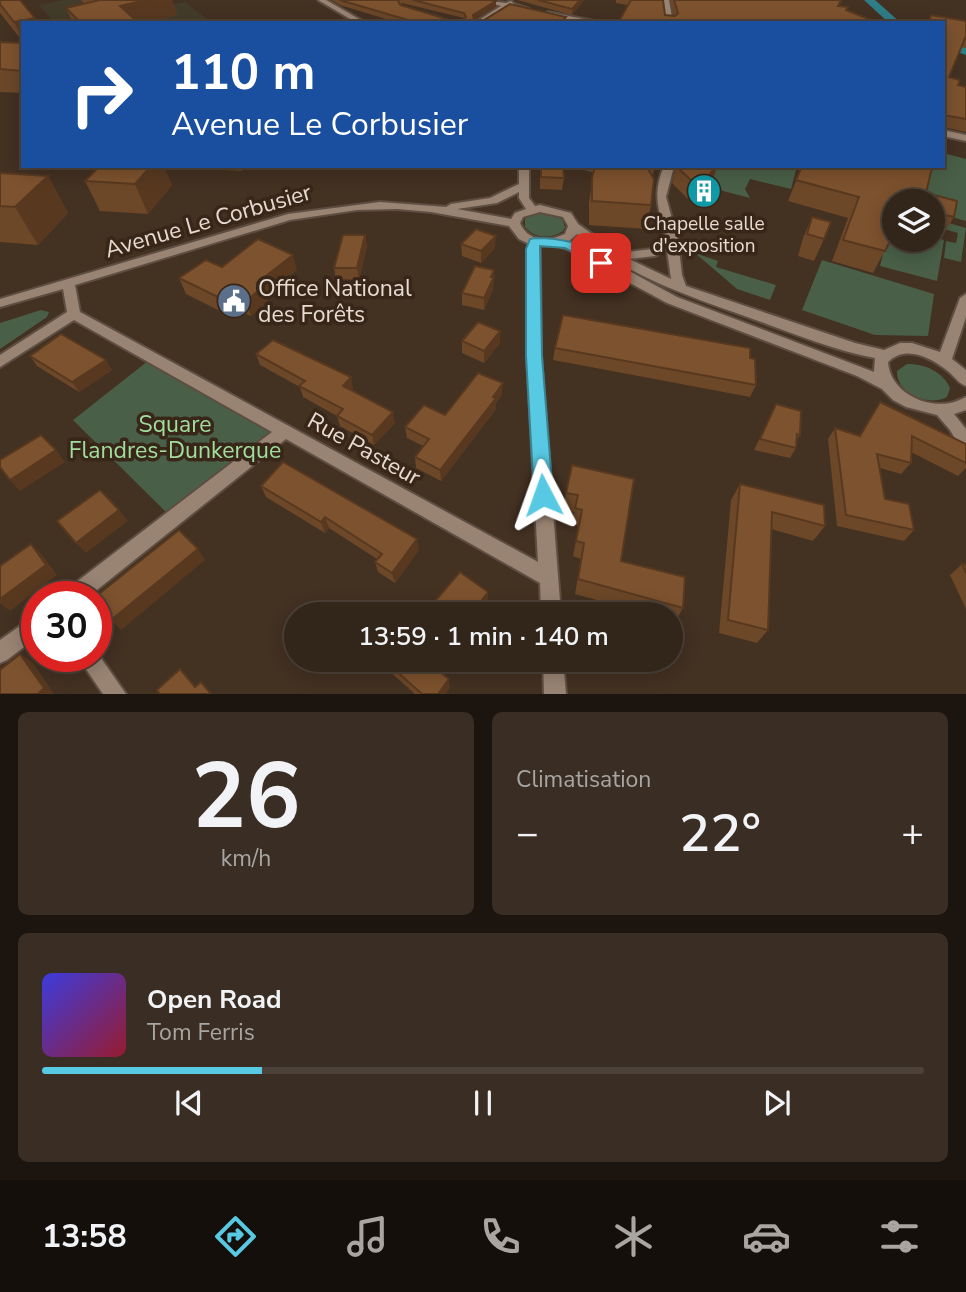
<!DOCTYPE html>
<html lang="fr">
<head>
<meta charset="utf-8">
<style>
	:root { --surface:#32251a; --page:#3a2d23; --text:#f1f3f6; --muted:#a8a5a2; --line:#4d4239; --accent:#57c9e2 }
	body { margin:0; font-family:"Nunito Sans",sans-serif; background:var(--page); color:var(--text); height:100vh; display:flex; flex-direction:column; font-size:26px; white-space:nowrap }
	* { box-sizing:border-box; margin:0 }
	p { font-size:23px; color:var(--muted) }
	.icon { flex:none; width:38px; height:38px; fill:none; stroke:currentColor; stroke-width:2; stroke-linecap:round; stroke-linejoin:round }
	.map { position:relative; height:694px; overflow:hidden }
	.details { display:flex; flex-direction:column; gap:18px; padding:18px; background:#1c140e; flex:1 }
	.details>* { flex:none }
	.top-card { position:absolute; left:21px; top:21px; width:924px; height:147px; border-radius:0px; box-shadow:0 4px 18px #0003,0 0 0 2px var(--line); background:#1a4fa0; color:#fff; overflow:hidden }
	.tools { position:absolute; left:882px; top:189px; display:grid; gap:14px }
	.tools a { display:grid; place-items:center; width:63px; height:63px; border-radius:50%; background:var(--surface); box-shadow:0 4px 18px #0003,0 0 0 2px var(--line); font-size:35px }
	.speed { position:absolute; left:21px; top:581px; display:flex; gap:14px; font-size:35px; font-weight:700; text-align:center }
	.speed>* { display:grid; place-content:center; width:91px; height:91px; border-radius:50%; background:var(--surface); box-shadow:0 4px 18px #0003,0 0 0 2px var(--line); line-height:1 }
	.speed .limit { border:10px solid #d22; background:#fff; color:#111 }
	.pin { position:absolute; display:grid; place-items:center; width:60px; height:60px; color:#fff; margin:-30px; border-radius:14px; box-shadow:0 4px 10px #0006 }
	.me { position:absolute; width:77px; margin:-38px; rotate:356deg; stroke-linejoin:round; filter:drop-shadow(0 0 5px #0008) }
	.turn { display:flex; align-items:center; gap:24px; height:147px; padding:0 35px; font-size:32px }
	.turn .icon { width:91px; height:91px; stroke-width:2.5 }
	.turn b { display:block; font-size:49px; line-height:60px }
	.big { font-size:52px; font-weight:600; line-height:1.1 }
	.details .tile { flex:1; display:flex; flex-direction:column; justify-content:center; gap:10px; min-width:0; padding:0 24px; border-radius:10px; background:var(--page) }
	.details .dial { align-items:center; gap:0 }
	.dial b { font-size:91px; line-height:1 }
	.song { display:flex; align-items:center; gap:21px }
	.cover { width:84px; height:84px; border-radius:10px; background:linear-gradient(135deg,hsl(240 70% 55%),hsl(350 70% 35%)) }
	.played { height:7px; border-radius:4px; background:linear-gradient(90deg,var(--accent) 25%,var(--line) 25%) }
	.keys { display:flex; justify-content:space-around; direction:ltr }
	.heat { display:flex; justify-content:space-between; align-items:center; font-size:38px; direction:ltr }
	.details .tiles { flex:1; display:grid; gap:18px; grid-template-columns:1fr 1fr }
	.tile:last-child { grid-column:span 2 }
	.trip { position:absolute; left:284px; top:602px; width:399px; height:70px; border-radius:35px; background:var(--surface); box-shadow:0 4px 18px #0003,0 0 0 2px var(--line); font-weight:600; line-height:70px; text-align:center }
	.tabs { display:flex; height:112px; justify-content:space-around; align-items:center; background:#140f0a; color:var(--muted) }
	.tabs .icon { width:49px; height:49px }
	.tabs .selected { color:var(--accent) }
	.tabs b { font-size:32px; color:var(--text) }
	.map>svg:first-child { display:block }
</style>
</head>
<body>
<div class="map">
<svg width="966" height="694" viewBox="0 0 966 694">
	<rect width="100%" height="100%" fill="#433122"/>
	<path fill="#433c2b" d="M63 0H112L165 6 185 2 212 23H55L39 5Z"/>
	<g fill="#495f47">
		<path d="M943 153 966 159V221L933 212V201L876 166H943Z"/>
		<path d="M681 166H797L791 189 750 179 745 189 750 198 708 187 712 180Z"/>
		<path d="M546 213 562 219 565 227 563 231C550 239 535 239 525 227V219L533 214Z"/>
		<path d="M945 222 966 228 961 262 944 258 946 241 956 243 958 233 944 229Z"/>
		<path d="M890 225 894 226V240H933V237L944 240 937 281 880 266Z"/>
		<path d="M695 253 718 261 716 267 776 285 770 300 737 289Z"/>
		<path d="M822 260 934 294 928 336 875 335 802 310Z"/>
		<path d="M41 310 49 312 47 317 0 349V323Z"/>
		<path d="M153 357 285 431 174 520 73 420Z"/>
		<path d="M907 364C925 364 942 371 950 388L947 397C929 407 896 394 897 371Z"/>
	</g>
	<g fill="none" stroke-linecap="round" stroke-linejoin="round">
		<g fill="#2f7d87" fill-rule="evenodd">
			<path d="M864 0H875L901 23H889Z"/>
			<path d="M943 40 966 47V55L943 47Z"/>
		</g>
		<g stroke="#5e4e42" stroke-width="4">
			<g id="street">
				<path d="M318 0H326L366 23H357Z"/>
				<path d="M482 0 506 3 511 1 514 4 529 9 525 11 509 7 483 23H474L501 6Z"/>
				<path d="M663 0H669L673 23H665Z"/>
				<path d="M548 12 594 21 597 23H582L545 16Z"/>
				<path d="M943 130 966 135V141L943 136Z"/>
				<path d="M519 166H529V198L535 206 540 205 571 213 578 224 619 253 652 249 666 240C660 210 651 197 664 166H674L666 197 678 240 682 275 686 286 855 343 884 350 900 343H912L940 352 960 298 966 294V317L952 359 966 370V386C958 383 955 377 949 372 932 358 906 344 888 362 890 391 923 408 950 403 956 402 961 399 966 397V410L954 414 966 429V449L960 447 950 430 937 415 906 407 893 400 882 389 857 376 667 303 567 249 556 245 540 246 541 356 561 614H541L540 583 286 439 88 597H64L66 590 272 432 74 320 0 367V355L67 312 63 289 0 307V299L288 214 380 202 446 207 451 204 490 198 519 184ZM519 192V198L526 209 515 213 511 219 457 209 497 203ZM397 209 431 212 509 226 519 239 529 244 527 356 538 562 80 312 75 285 290 220 357 210ZM540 212 563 217 568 226 565 234C548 242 528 242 520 223L523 217ZM577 234C631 279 698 299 764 323 800 336 837 351 875 358L874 372 677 297 605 258 568 242ZM667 250 671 279 629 259 655 256Z"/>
				<path d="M577 166H599L617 172 612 175Z"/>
				<path d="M37 614V637L7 660 0 663V640Z"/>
				<path d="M96 651 126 694H103L77 656H96Z"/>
				<path d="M543 660H563L566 694H544Z"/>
			</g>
		</g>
		<use href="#street" fill="#998473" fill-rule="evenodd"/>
	</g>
	<g fill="#6c4728" fill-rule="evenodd">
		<path d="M0 0 35 18 38 23H23V42L0 13Z"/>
		<path d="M81 0H172L177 15 143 23H73L66 8 85 4Z"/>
		<path d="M331 0H491L496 1V7L474 20 565 22 399 23 340 5ZM402 3 464 18V19L463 20H450L400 5Z"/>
		<path d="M517 0H584L572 15Z"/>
		<path d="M616 0H663L665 15 674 16 670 0H842L839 6 847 10 618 23 628 5 616 3Z"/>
		<path d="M931 15 966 21V48L961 47 949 77 958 85 966 87V132L943 127V23H927Z"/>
		<path d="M0 42 23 43V93L0 92Z"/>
		<path d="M195 166H245L242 171 196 168Z"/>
		<path d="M540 166H563L564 178 562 190 540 189Z"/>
		<path d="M595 166H655L652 177 651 205 646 229 589 225V202Z"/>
		<path d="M676 166 713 180 698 203 689 200 672 183Z"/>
		<path d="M802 166 926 193 954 217 941 239 933 237V201H894V233L873 273 832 261 848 218 788 201Z"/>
		<path d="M0 173 48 176 68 213 38 245 0 242Z"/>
		<path d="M85 181 172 185 148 214 100 211Z"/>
		<path d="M812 217 824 239 814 261 798 256 803 238Z"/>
		<path d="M365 235 367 246 359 280 336 279 334 268Z"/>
		<path d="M461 244 495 248 481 263 462 256Z"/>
		<path d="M222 267 297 270 266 295 268 302 251 316 237 310 230 316 186 294 179 278Z"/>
		<path d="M494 270 493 289 484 310 462 305V293Z"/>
		<path d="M500 331V343L484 363 462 353V341Z"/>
		<path d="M555 348 750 358 756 385 750 397 553 360Z"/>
		<path d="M256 354 353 388 352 390 395 423 374 445 340 426 337 416 303 397 300 387 260 365Z"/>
		<path d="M30 356 112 370 79 392 37 366Z"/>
		<path d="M502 394 496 403V409L441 481 416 468 415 457 423 446 407 438 405 427Z"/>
		<path d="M880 402 966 444V468L958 476 911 452V463L901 474 880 468 885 499 914 530 904 541 837 526 828 439 835 428 859 436Z"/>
		<path d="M776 404 800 435 796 441V448L790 458 754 450Z"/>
		<path d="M572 465 621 561 683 608 675 622 670 621V614H648L575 594 581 559 573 556 579 526 572 524 574 512 563 509Z"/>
		<path d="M740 484 825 526 813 541 771 529 768 630 757 643 719 633 731 500Z"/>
		<path d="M261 486 419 550 395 583 378 572 375 562 377 559 329 528 325 533 266 497Z"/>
		<path d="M962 564 966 565V609L950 575Z"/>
		<path d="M443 660 436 669 450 688 445 694H415L388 670 385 661Z"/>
	</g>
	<g fill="#583920">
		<path d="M146 0H172L177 15 143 23H126L120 6Z"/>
		<path d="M580 0H584L572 15V9Z"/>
		<path d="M496 1V7L473 21V15Z"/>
		<path d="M35 18 38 23H23V40L14 22Z"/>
		<path d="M151 166H164L172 185 148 214 135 184Z"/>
		<path d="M715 166H717L713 180 698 203 703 186Z"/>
		<path d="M48 176 68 213 38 245 15 207Z"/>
		<path d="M365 235 367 246 359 280 357 268Z"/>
		<path d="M496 236 495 248 481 263V251Z"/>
		<path d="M293 255 297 270 266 295 268 302 251 316 246 301 257 283Z"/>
		<path d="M494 270 493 289 484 310V298Z"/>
		<path d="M232 294 237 310 230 316 224 300Z"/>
		<path d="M500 331V343L484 363V351Z"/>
		<path d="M106 360 112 370 79 392 72 382Z"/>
		<path d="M351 377 353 388 346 397 343 386Z"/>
		<path d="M503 383 502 394 496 403V409L441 481 440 470Z"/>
		<path d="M393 412 395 423 374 445 372 435Z"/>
		<path d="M56 450 65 462 20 491 10 480Z"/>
		<path d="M119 510 128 521 86 553 76 543Z"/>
		<path d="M325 517 329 528 325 533 321 522Z"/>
		<path d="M417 539 419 550 395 583 392 573Z"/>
		<path d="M31 544 42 555 57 575 10 611 0 603V599Z"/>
		<path d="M198 549 205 560 121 630 111 620Z"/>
		<path d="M488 592V602L479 614H471Z"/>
		<path d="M20 654 33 663 54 694H38Z"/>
		<path d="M435 660H443L433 673 431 665Z"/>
		<path d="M449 679 450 688 445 694H438Z"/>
	</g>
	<g fill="#7d522e" stroke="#583920" stroke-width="2">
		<path d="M0 0H20L35 18 14 22 0 4Z"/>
		<path d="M94 0H146L120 6 139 23H81L66 8 96 1Z"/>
		<path d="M340 0H399L398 1 400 5 450 20H463L466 17 464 13 413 0H491L496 1 473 15 474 20H484L510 4 566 17 560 23H418Z"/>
		<path d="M538 0H580L572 9Z"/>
		<path d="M631 0H663L665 15 675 16 678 13 674 0H841L838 6 848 7 846 10 879 23H618Z"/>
		<path d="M931 15 966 21V36L949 77 960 80 958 85 966 87V119L943 115V23H929Z"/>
		<path d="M203 20 207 23H190Z"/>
		<path d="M0 42 23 43V71L0 69Z"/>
		<path d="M100 166H151L135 184 85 181Z"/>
		<path d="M541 166H563L564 178 541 177Z"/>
		<path d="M595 166H646L654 179 651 205 592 201V178Z"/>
		<path d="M676 166H715L703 186 694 183Z"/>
		<path d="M802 166H929L932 167 926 193 957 201 954 217 933 212V201H894V233L885 251 843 240 859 197 796 180Z"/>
		<path d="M0 173 48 176 15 207 0 206Z"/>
		<path d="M812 217 831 222 824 239 807 234Z"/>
		<path d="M476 229 496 236 481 251 461 244Z"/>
		<path d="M343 235H365L357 268H334Z"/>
		<path d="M258 239 293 255 257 283 264 286 246 301 232 294 224 300 179 278 206 260 222 267Z"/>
		<path d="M475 266 494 270 491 277H494L484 298 462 293Z"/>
		<path d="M563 315 750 348V358L755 359 756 385 555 348Z"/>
		<path d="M478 322 500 331 484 351 462 341Z"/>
		<path d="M61 334 106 360 72 382 30 356Z"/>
		<path d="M273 340 351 377 343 386 393 412 372 435 337 416 343 409 299 386 305 381 256 354Z"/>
		<path d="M478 373 503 383 493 397 496 398 440 470 415 457 429 439 405 427 424 405 445 415Z"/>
		<path d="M880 402 966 444V463L912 436 911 463 877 454 885 499 909 504 914 530 846 515 835 428 860 436Z"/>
		<path d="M776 404 801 411 800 435 797 434 796 448 760 439Z"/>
		<path d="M41 435 56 450 10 480 0 467V460Z"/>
		<path d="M283 462 417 539 392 573 375 562 382 554 325 517 321 522 261 486Z"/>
		<path d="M572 465 634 479 621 561 685 577 683 608 578 579 584 543 576 541 582 510 575 508 578 495 566 493Z"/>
		<path d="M740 484 824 505 825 526 772 512 768 630 728 620Z"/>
		<path d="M100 490 119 510 76 543 57 521Z"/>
		<path d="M179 530 198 549 111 620 96 602V597H95Z"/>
		<path d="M31 544 46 565 0 599V566Z"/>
		<path d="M962 564 966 565V573Z"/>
		<path d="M460 572 488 592 471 614H424Z"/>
		<path d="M20 654 44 688 38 694H0V670Z"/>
		<path d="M386 660H435L431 665 449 679 438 694H422L385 661Z"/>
		<path d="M180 669 195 687 201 682 211 694H160L157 690Z"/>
	</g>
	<path fill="#57c9e2" stroke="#398393" stroke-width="2" d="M535 238C560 238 590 243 608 263L601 267 597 266 565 248 540 246V249L542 356 553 495 550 501 543 504 537 501 534 495 526 356V249L530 239Z"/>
	<defs>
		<g id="building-disc" transform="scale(1.75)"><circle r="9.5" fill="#0f9aa8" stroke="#382719"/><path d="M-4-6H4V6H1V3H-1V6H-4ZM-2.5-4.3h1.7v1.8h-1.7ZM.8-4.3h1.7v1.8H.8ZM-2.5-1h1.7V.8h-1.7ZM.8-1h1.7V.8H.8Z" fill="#fff"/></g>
		<g id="civic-disc" transform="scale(1.75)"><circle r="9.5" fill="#5c6f8a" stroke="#382719"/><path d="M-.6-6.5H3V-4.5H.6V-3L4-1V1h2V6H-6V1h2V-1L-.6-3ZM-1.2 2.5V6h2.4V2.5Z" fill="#fff"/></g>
	</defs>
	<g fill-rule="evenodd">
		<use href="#building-disc" x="704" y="191"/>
		<use href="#civic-disc" x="234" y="301"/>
	</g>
	<g text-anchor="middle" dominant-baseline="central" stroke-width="7" stroke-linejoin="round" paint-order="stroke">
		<g font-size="19" fill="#e6dad1" stroke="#382719">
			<text x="704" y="224">Chapelle salle<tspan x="704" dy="22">d'exposition</tspan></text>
		</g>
		<g font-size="23" fill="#e6dad1" stroke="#382719">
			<text transform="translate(208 221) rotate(-16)">Avenue Le Corbusier</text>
			<text transform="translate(364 449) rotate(29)">Rue Pasteur</text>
		</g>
		<g font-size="23" fill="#e6dad1" stroke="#382719" text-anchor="start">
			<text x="258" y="288">Office National<tspan x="258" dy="26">des Forêts</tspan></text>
		</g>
		<g font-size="23" fill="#a1dd9d" stroke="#382719">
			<text x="175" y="424">Square<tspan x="175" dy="26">Flandres-Dunkerque</tspan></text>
		</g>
	</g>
</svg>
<div class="tools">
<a><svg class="icon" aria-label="layers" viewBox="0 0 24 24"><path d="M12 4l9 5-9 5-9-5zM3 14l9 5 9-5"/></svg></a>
</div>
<div class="speed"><div class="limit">30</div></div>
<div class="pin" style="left:601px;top:263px;background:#d93025"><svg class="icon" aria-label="arrive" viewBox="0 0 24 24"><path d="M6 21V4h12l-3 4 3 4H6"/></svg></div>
<svg class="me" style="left:543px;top:495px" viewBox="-20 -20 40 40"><path d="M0-17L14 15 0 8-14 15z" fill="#57c9e2" stroke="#fff" stroke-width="4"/></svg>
<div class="trip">13:59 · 1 min · 140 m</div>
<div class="top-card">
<div class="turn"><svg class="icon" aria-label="right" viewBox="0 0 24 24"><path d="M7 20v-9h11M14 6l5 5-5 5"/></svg><div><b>110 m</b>Avenue Le Corbusier</div></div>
</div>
</div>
<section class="details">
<div class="tiles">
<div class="tile dial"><b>26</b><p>km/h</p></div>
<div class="tile"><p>Climatisation</p>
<div class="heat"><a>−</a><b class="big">22°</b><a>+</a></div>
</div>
<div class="tile">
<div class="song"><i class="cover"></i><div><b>Open Road</b><p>Tom Ferris</p></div></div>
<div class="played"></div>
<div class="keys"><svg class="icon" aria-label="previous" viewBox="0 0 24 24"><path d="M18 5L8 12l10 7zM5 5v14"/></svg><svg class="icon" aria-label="pause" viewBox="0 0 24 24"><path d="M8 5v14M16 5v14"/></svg><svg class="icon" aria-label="next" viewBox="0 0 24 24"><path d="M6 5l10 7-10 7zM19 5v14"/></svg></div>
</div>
</div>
</section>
<nav class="tabs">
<b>13:58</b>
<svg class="icon selected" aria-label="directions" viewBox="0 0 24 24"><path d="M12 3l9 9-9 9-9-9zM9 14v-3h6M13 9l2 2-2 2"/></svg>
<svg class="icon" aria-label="music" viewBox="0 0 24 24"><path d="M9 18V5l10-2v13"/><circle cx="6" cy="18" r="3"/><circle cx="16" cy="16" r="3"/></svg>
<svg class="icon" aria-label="phone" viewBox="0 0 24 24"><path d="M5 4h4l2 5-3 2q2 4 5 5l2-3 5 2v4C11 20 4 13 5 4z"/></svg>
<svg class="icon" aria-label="climate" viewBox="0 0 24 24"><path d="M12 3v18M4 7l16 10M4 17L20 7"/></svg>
<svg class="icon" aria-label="car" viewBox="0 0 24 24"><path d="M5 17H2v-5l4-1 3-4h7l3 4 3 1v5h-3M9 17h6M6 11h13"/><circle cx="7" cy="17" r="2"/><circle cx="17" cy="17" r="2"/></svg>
<svg class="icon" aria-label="filters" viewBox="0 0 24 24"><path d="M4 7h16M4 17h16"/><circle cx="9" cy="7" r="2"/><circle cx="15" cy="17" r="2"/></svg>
</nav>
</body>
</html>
